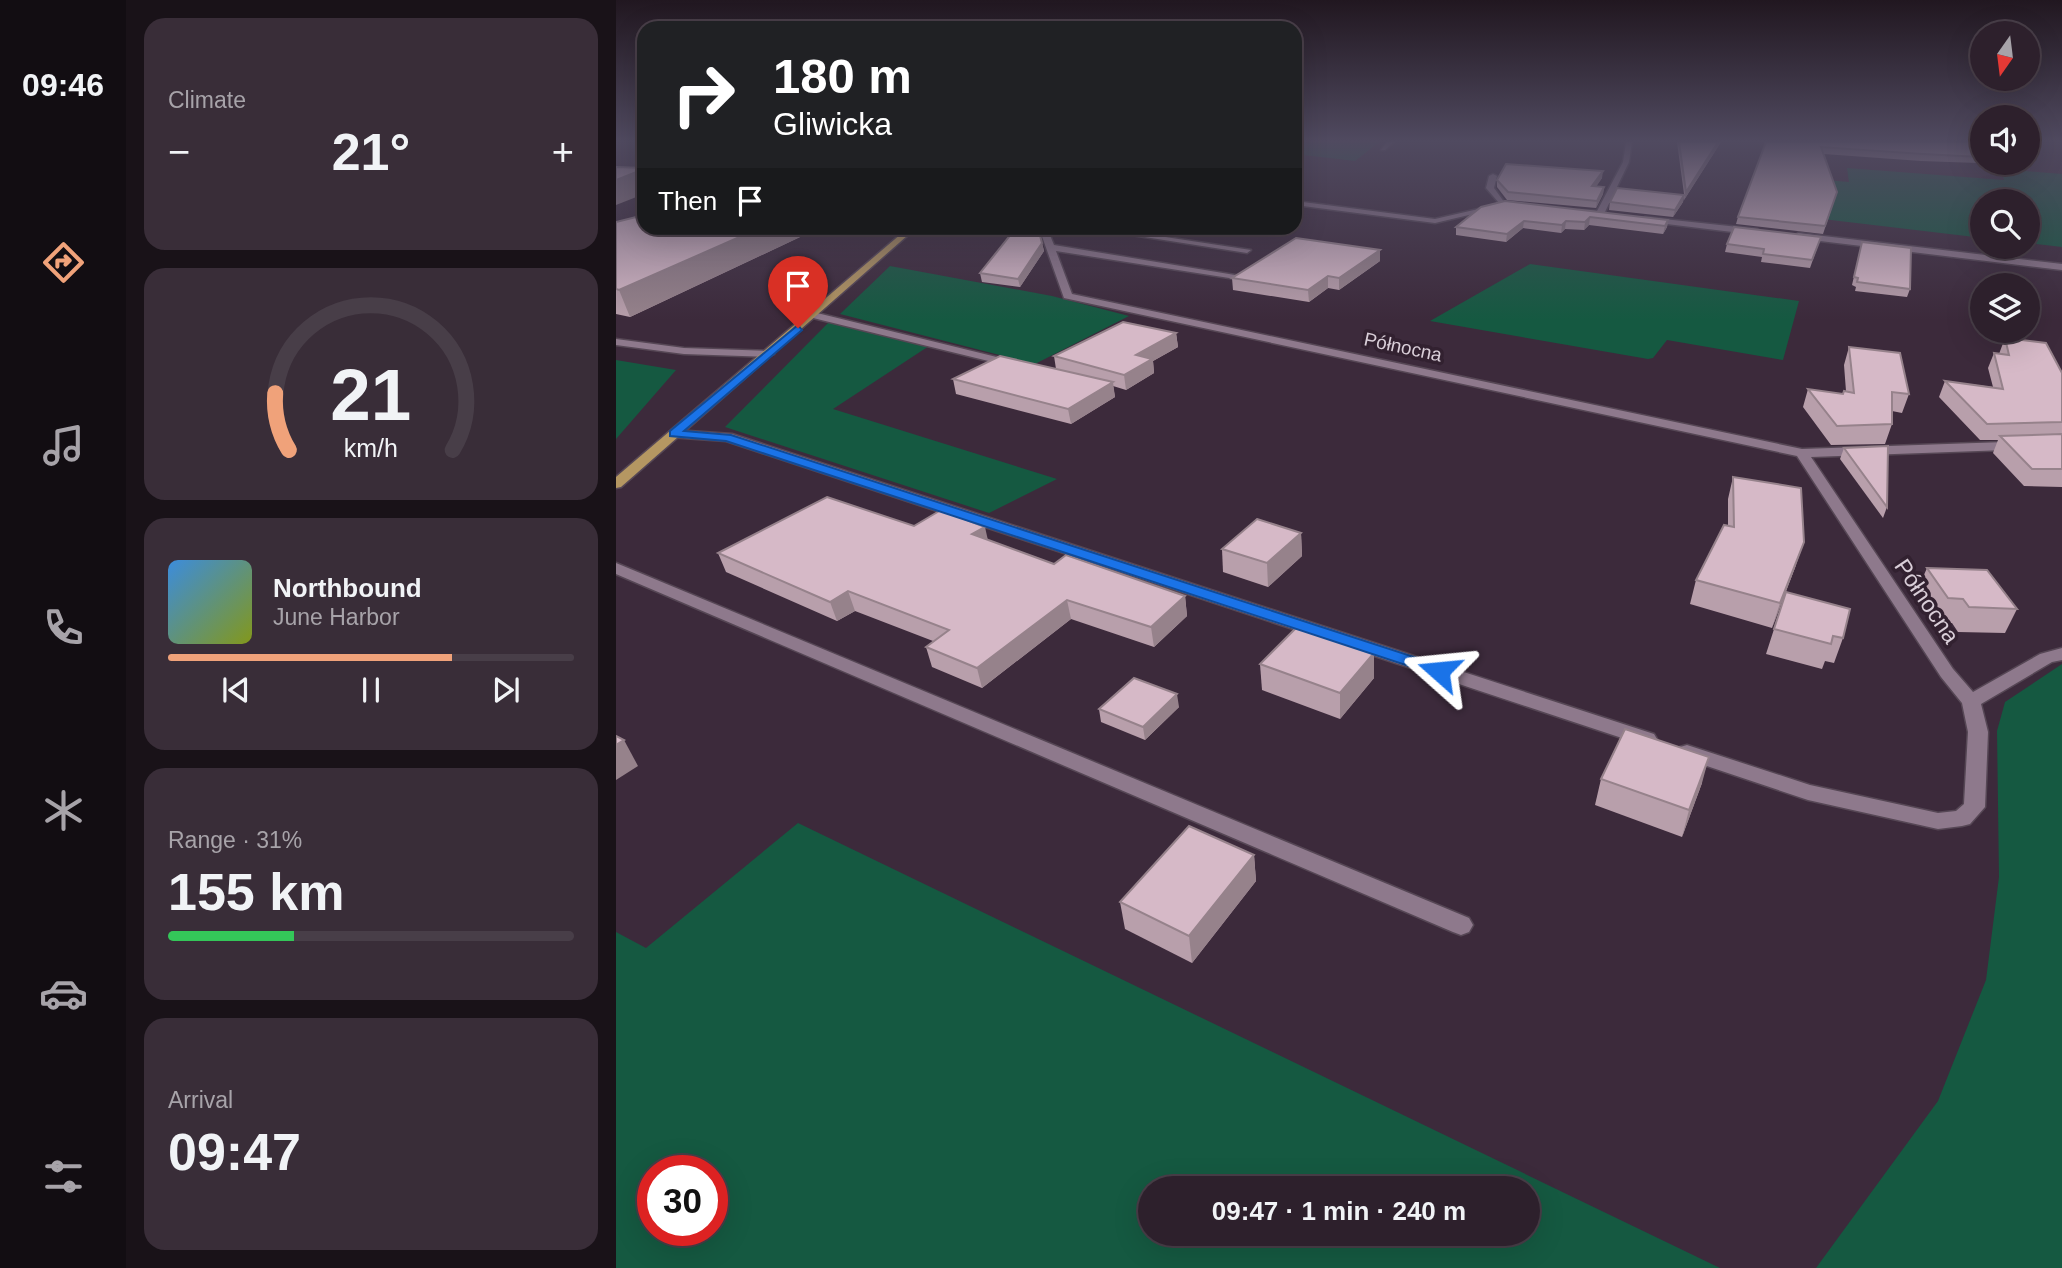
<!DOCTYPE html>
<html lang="en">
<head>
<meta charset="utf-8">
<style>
	:root { --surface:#2d202c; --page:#392d38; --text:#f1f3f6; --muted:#a7a3a9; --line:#483e48; --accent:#f0a27a }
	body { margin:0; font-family:Arial,sans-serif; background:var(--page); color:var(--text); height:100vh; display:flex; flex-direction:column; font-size:26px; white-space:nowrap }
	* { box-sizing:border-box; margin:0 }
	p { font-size:23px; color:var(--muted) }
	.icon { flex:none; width:38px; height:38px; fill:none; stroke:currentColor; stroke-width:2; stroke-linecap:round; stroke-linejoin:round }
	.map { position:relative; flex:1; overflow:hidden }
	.drawer { display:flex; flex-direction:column; gap:18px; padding:18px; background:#191218; width:490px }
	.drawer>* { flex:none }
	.top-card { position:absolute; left:21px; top:21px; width:665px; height:214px; border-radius:21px; box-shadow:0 7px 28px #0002,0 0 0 2px var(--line); background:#202124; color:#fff; overflow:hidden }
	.needle { width:46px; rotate:194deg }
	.buttons { position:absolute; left:1354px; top:21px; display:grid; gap:14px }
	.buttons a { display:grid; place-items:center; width:70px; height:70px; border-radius:50%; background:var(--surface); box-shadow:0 7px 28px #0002,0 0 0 2px var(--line); font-size:35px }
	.speed { position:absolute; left:21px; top:1155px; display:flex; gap:14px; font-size:35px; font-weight:700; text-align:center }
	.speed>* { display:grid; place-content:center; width:91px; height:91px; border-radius:50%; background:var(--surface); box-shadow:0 7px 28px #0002,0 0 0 2px var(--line); line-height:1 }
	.speed .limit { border:10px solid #d22; background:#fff; color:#111 }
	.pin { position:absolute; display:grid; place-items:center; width:60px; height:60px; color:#fff; margin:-72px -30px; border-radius:50% 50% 50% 0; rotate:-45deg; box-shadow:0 0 7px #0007 }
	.pin .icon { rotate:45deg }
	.me { position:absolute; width:77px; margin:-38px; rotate:288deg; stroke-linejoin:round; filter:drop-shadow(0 0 5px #0008) }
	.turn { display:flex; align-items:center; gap:24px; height:147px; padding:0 21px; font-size:32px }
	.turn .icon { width:91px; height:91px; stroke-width:2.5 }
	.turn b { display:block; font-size:49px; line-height:60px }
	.then { display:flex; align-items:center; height:66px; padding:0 21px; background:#0003; gap:14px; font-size:26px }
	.big { font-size:52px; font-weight:600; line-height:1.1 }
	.drawer .widget { flex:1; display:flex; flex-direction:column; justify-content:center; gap:10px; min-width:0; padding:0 24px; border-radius:21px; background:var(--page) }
	.drawer .dial { align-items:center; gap:0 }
	.dial svg { height:182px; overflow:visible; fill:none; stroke:var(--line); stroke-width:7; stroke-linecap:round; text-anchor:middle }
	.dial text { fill:var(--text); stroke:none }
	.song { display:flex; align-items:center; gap:21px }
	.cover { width:84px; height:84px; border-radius:10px; background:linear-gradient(135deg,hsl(210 70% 55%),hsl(70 70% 35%)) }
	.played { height:7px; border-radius:4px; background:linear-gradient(90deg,var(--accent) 70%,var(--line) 70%) }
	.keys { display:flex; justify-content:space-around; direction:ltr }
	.heat { display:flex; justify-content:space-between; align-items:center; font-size:38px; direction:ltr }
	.charge { height:10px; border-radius:5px; background:linear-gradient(90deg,#34c759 31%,var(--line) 0) }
	.trip { position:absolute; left:522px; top:1176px; width:402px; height:70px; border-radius:35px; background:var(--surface); box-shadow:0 7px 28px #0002,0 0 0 2px var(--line); font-weight:600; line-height:70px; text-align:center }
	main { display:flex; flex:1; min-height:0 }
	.tab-bar { display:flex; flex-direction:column; width:126px; justify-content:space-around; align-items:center; background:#120d12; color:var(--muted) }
	.tab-bar .icon { width:49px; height:49px }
	.tab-bar .current { color:var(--accent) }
	.tab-bar b { font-size:32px; color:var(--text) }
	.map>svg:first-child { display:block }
</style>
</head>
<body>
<main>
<nav class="tab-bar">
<b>09:46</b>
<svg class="icon current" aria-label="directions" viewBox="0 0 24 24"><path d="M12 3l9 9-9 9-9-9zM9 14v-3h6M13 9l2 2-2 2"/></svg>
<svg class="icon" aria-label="music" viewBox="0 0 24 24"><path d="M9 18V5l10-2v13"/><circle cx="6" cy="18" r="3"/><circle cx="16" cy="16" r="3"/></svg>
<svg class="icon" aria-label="phone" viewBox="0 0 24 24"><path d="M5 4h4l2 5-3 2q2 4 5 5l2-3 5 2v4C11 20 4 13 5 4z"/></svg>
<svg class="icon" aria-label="climate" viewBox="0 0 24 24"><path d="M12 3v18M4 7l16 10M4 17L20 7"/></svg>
<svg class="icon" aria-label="car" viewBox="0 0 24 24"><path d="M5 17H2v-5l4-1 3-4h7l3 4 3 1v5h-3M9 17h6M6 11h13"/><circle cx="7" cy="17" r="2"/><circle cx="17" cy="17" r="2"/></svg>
<svg class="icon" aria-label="filters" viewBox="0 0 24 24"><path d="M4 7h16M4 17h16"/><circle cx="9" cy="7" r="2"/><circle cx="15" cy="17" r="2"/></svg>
</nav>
<section class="drawer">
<div class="widget"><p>Climate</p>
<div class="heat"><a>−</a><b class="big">21°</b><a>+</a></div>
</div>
<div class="widget dial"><svg viewBox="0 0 100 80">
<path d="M14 69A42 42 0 1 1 86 69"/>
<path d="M14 69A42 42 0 0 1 8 44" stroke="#f0a27a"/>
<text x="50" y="56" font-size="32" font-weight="700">21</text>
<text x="50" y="72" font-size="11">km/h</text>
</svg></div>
<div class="widget">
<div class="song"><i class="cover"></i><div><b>Northbound</b><p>June Harbor</p></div></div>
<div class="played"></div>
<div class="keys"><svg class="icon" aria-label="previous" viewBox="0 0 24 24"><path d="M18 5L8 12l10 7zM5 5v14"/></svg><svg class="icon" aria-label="pause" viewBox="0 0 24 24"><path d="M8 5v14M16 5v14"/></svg><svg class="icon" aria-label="next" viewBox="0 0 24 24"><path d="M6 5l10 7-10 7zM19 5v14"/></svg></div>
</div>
<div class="widget"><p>Range · 31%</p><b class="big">155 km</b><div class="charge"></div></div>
<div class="widget"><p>Arrival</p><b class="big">09:47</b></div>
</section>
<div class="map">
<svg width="1446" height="1268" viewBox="0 0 1446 1268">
	<rect width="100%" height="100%" fill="#3c2a3b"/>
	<g fill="#155941" fill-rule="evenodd">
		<path d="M693 142H763L739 161 679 154V148Z"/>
		<path d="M1231 168 1388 180 1385 169 1446 174V247L1412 243V201H1367V238L1148 212 1150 175 1233 182Z"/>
		<path d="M914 264 1183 301 1167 360 1051 340 1037 358 1032 359 814 321Z"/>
		<path d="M274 266 436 296 513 316 419 364 224 314Z"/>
		<path d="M213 322 313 346 217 409 441 479 373 513 109 427Z"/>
		<path d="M0 360 60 370 0 439Z"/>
		<path d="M1446 664V1268H1200L1322 1101 1370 980 1383 877 1381 731 1389 702Z"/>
		<path d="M182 823 1104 1268H0V932L30 948ZM37 1171H96V1230H37ZM534 1188H912V1234H534Z"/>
	</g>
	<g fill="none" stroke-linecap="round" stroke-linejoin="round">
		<g stroke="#564755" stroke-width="3">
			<g id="minor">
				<path d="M771 142H778L769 150H765Z"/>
				<path d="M1010 142H1016L1013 162 987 216 960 214 963 210 981 211 1007 162Z"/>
				<path d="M877 174 881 176 878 188 891 206 819 223 679 205V201L819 219 884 204 870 188 873 176Z"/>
				<path d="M1029 217 1141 229 1145 232 1141 235 1026 221Z"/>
				<path d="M423 228H431L438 245 631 277 626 280 440 251 456 294 1186 449 1446 440V448L1195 457 1337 669 1357 692 1424 654 1446 648V660L1436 662 1365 704 1372 732 1369 807 1354 824 1346 826 1322 829 1192 800 1064 757 1061 752 1064 747 1071 745 1194 785 1322 813 1340 811 1348 804 1352 732 1346 703 1325 677 1181 456 448 298Z"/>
				<path d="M471 228H490L635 250 631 253Z"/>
				<path d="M1182 233 1446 264V270L1179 238Z"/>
				<path d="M197 312 405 363 407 365 401 368 193 317 192 315Z"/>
				<path d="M0 339 68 348 152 351 158 354 152 357 68 354 0 345Z"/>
				<path d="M58 430 116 434 1038 734 1041 739 1038 744H1024L110 441 53 437 51 434Z"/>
				<path d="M0 563 853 918 857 925 853 932 845 935 837 932 0 574Z"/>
			</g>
		</g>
		<g stroke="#564755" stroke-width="3">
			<path id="major" d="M292 228H300L5 487 0 488V477Z"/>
		</g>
		<use href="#minor" fill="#8e798c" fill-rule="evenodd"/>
		<use href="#major" fill="#b59762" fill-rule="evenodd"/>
	</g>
	<g fill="#b89fab">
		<path d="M1061 142H1105L1068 200V197L1067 202 1057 217 993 210 994 202 1068 194Z"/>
		<path d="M1150 142 1364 157 1362 163 1305 161 1208 154 1221 192 1207 234 1120 224 1122 217Z"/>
		<path d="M986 178 980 186 988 187 987 194 980 208 891 200 881 187V180Z"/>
		<path d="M889 201 1052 220 1051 227 1047 234 973 225 968 230 949 229 945 233 907 228 890 242 840 235V227Z"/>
		<path d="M0 222 28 228H200L201 229 14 317 0 314Z"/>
		<path d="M1205 237 1194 268 1145 262 1146 257 1109 252 1111 244Z"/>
		<path d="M1246 242 1294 289 1291 297 1239 291 1240 287 1236 285Z"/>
		<path d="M426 243 428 251 404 287 366 282 364 273Z"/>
		<path d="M764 261 723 290 712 288 693 302 617 290 616 278Z"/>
		<path d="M560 333 562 347 537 361 538 373 510 390 497 386 499 397 455 424 340 394 337 379 440 369 438 356Z"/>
		<path d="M1389 338 1446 373V487L1408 486 1377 453 1382 440H1364L1323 397 1329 381 1377 387 1372 368 1378 353 1383 354Z"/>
		<path d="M1233 347 1293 394 1286 413 1276 411V424L1269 444 1215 445 1187 407 1192 389 1227 394 1228 391H1230L1228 365Z"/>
		<path d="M1228 448 1271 507 1267 518 1224 459Z"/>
		<path d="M1117 477 1180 565 1156 628 1074 604 1080 580 1112 526V499Z"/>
		<path d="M298 526 372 540 438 564 569 596 571 616 538 647 455 619 366 688 316 667 310 647 317 641 239 611 221 621 110 572 102 553Z"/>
		<path d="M685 533 686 556 652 587 607 572 606 549Z"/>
		<path d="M1311 568 1401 609 1389 633 1342 632 1336 623H1321L1301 591Z"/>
		<path d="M1170 592 1227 638 1218 663 1209 661 1206 669 1150 654Z"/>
		<path d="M758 653V678L724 719 646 690 644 664Z"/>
		<path d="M563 707 529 740 485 722 483 709Z"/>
		<path d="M985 779 1086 783 1066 837 979 805Z"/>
		<path d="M638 855 640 881 576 963 509 929 504 902Z"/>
	</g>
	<g fill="#96828b">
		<path d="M1102 142H1105L1068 200 1070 192Z"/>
		<path d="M28 169V194L0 205V180Z"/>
		<path d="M987 171 986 178 976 193V186Z"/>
		<path d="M988 187 987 194 980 208 981 201Z"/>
		<path d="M1068 195 1067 202 1057 217 1059 210Z"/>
		<path d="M974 217 973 225 968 230 969 222Z"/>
		<path d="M1052 220 1051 227 1047 234 1049 226Z"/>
		<path d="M908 221 907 228 890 242 891 234Z"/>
		<path d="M950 221 949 229 945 233 946 225Z"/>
		<path d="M144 228H200L201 229 14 317 3 290Z"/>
		<path d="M426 243 428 251 404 287 402 279Z"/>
		<path d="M764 250V261L723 290V278Z"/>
		<path d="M712 276V288L693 302 692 290Z"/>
		<path d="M560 333 562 347 537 361 538 373 510 390 508 375 520 355Z"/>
		<path d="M497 382 499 397 455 424 452 409Z"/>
		<path d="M369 527 373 545 356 534Z"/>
		<path d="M685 533 686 556 652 587 651 563Z"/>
		<path d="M1188 542 1180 565 1156 628 1164 603Z"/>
		<path d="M232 591 239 611 221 621 214 602Z"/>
		<path d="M569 596 571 616 538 647 535 627Z"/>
		<path d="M451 600 455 619 366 688 361 668Z"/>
		<path d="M758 653V678L724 719V693Z"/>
		<path d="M561 694 563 707 529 740 527 727Z"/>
		<path d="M8 740 22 766 0 780V745Z"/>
		<path d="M1093 757 1086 783 1066 837 1073 810Z"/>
		<path d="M638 855 640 881 576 963 573 936Z"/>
	</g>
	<g fill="#d6b9c7" stroke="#96828b" stroke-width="2">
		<path d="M1063 142H1102L1070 192Z"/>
		<path d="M1150 142H1355L1364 157 1307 154 1205 147 1221 192 1209 226 1122 217Z"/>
		<path d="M890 164 987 171 976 186 988 187 981 201 892 192 881 180Z"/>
		<path d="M0 167 28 168V169L0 180Z"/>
		<path d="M1001 188 1068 195 1059 210 994 202Z"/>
		<path d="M889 201 1052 220 1049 226 974 217 969 222 950 221 946 225 908 221 891 234 840 227 865 207Z"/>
		<path d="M28 215V228H144L3 290 0 289V222Z"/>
		<path d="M1118 227 1205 237 1196 260 1147 254 1148 249 1111 244Z"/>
		<path d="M400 228H422L426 243 402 279 364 273Z"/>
		<path d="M680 238 764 250 723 278 712 276 692 290 616 278Z"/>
		<path d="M1246 242 1295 248 1294 289 1241 282 1242 278 1238 277Z"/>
		<path d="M507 322 560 333 520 355 536 359 508 375 438 356Z"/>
		<path d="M1389 338 1430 343 1446 373V422L1371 424 1329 381 1387 389 1378 353 1393 355Z"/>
		<path d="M1233 347 1284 353 1293 394 1276 392V424L1221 426 1192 389 1227 394 1228 391 1238 393Z"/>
		<path d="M384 356 497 382 452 409 337 379Z"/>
		<path d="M1446 434V469H1416L1384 436Z"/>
		<path d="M1272 446 1271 507 1228 448Z"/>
		<path d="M1117 477 1185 488 1188 542 1164 603 1080 580 1108 525 1118 527Z"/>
		<path d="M211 497 298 526 325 510 369 527 356 534 438 564 450 555 569 596 535 627 451 600 361 668 310 647 333 630 232 591 214 602 102 553Z"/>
		<path d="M641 519 685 533 651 563 606 549Z"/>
		<path d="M1311 568 1371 570 1401 609 1353 607 1347 599 1332 598Z"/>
		<path d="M1170 592 1234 609 1227 638 1217 636 1215 644 1158 629Z"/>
		<path d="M681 627 758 653 724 693 644 664Z"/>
		<path d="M518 678 561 694 527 727 483 709Z"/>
		<path d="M1009 729 1093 757 1073 810 985 779Z"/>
		<path d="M0 736 8 740 0 745Z"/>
		<path d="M573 826 638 855 573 936 504 902Z"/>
	</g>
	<linearGradient id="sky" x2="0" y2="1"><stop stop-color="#211720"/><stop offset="0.44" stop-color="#504a60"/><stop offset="1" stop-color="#504a60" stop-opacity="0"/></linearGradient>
	<rect width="1446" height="320" fill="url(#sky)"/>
	<path fill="#1a73e8" stroke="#114b97" stroke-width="2" d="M182 325 186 330 68 431 115 435 829 667 831 671 823 676 817 674 110 441 54 436V431Z"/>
	<g text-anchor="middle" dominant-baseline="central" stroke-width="7" stroke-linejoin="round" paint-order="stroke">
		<g font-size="19" fill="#d9ced8" stroke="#322130">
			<text transform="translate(787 347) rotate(12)">Północna</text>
		</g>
		<g font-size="23" fill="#d9ced8" stroke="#322130">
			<text transform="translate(1311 601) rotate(56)">Północna</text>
		</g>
	</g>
</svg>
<div class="buttons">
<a><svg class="needle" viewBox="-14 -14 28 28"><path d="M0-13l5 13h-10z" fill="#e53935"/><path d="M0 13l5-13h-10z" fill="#a7a3a9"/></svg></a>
<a><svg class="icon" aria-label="sound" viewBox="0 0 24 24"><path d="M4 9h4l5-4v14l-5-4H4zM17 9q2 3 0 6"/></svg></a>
<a><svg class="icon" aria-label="search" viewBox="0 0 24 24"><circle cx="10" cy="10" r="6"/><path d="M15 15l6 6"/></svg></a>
<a><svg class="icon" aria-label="layers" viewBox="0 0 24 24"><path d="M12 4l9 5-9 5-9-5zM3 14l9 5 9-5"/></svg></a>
</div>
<div class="speed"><div class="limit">30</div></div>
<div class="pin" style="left:182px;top:328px;background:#d93025"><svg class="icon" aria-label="arrive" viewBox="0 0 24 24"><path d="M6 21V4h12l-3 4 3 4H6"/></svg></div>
<svg class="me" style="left:823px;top:671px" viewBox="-20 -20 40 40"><path d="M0-17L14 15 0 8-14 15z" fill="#1a73e8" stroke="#fff" stroke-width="4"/></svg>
<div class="trip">09:47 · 1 min · 240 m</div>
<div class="top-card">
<div class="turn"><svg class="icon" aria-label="right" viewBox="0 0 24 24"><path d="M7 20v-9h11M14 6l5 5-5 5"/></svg><div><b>180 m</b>Gliwicka</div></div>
<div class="then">Then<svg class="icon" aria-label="arrive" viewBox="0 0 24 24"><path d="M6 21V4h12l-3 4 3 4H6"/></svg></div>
</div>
</div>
</main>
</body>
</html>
